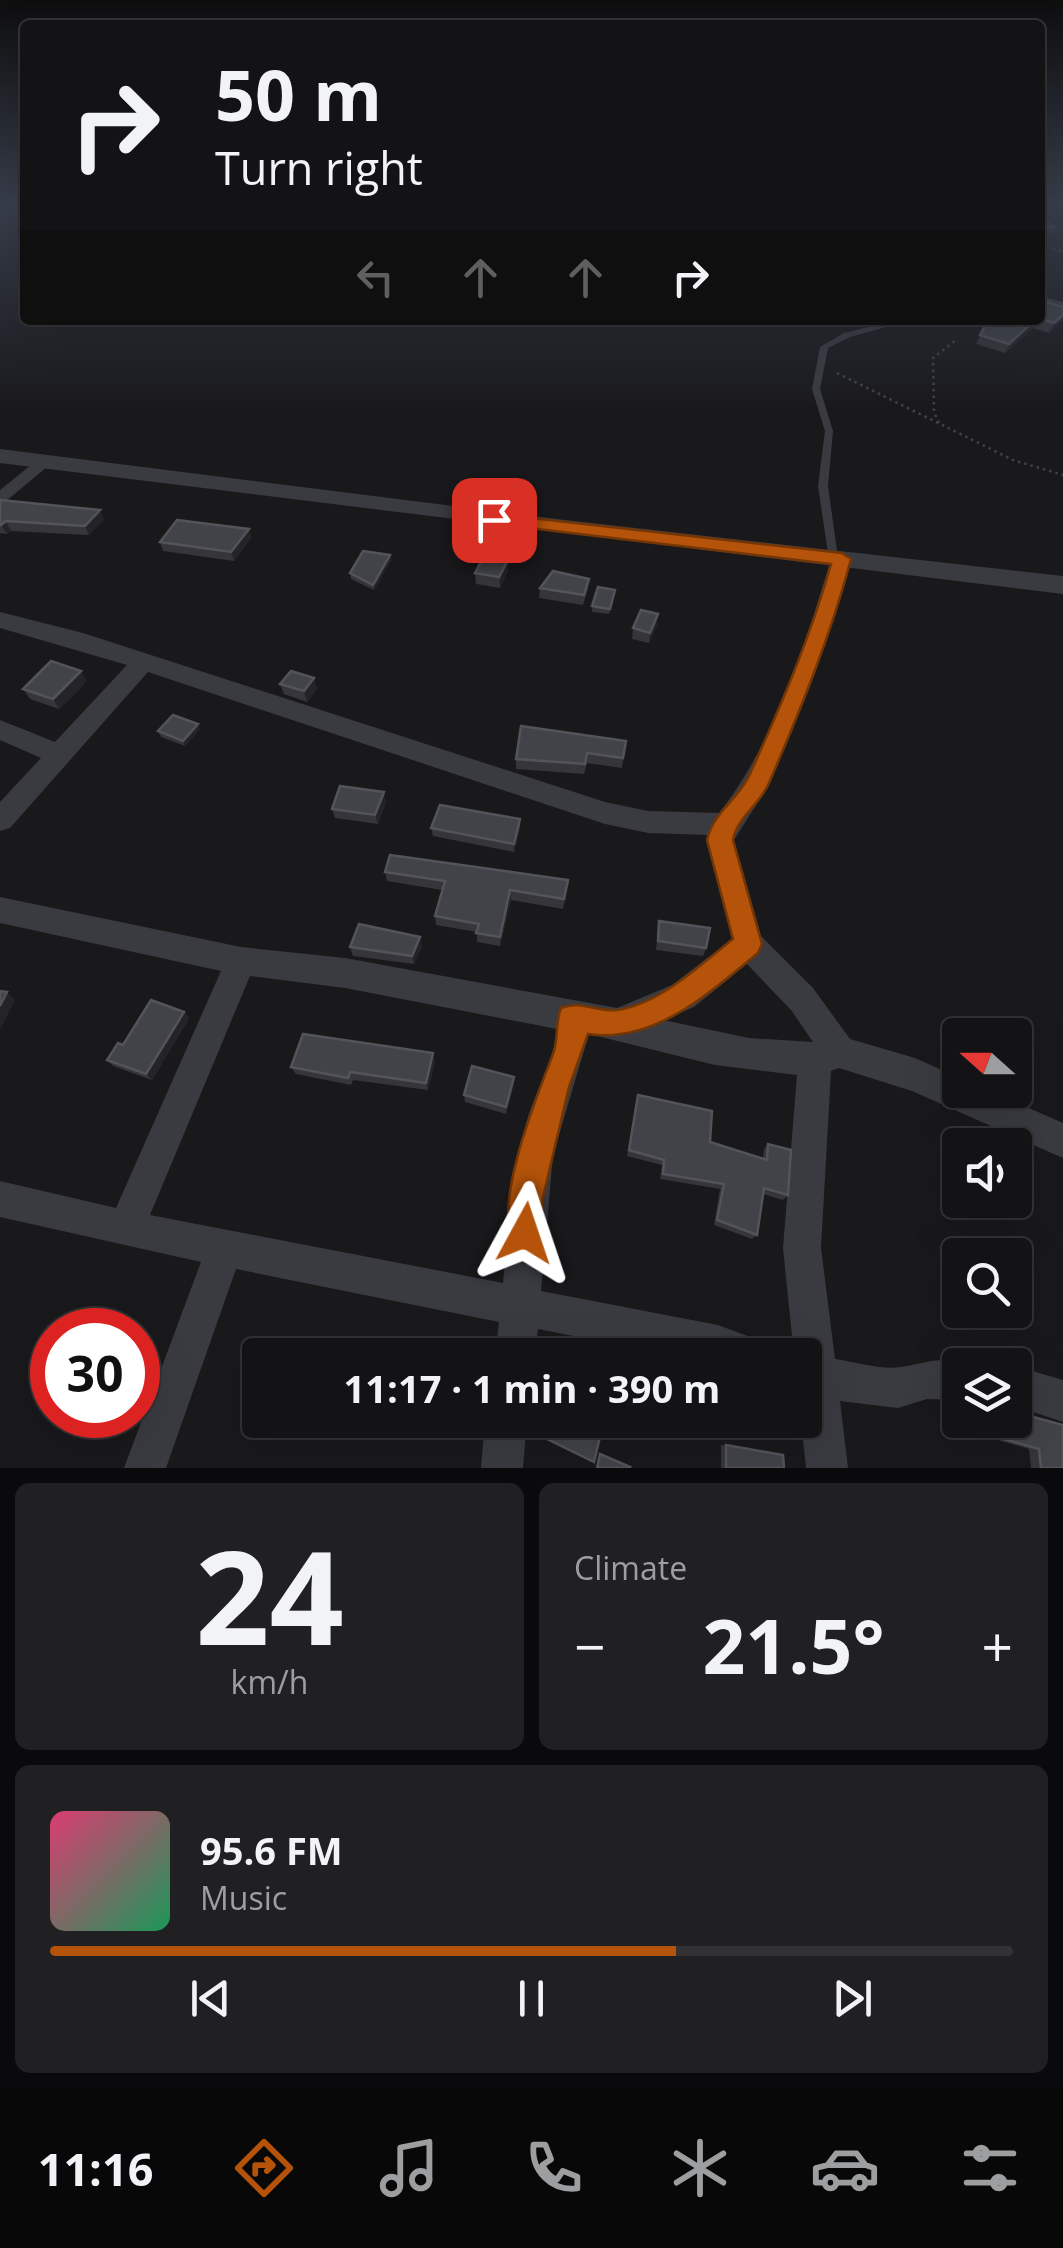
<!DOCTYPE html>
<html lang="en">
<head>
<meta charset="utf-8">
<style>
	:root { --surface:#131315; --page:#202022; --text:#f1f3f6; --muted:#9d9ea0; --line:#323234; --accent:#b45309 }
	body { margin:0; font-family:"Open Sans",sans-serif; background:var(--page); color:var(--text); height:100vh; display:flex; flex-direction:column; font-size:38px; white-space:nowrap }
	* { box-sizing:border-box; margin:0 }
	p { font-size:32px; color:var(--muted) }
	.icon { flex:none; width:55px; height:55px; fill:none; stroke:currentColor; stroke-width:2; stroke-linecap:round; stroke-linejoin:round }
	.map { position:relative; height:1468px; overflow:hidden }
	.details { display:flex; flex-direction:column; gap:15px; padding:15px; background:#0a0a0c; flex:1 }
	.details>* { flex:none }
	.banner { position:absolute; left:20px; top:20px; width:1025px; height:305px; border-radius:10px; box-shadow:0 10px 40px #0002,0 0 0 2px var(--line); background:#131315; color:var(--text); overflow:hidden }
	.needle { width:65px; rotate:291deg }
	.fabs { position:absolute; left:942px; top:1018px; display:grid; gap:20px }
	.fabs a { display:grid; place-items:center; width:90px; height:90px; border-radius:10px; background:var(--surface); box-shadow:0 10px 40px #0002,0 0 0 2px var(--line); font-size:50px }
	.speed { position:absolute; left:30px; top:1308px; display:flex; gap:20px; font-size:50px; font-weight:700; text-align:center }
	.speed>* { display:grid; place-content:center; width:130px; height:130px; border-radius:50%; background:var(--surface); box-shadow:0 10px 40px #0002,0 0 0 2px var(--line); line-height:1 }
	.speed .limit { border:15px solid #d22; background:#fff; color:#111 }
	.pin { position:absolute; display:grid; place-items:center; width:85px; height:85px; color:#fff; margin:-42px; border-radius:20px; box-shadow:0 5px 15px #0006 }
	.me { position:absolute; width:110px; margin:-55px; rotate:5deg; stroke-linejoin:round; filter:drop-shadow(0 0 8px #0008) }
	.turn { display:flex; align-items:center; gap:35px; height:210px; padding:0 30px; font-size:45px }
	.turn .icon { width:130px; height:130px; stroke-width:2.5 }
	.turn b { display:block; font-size:70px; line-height:85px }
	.lanes { display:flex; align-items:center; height:95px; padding:0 30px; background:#0003; justify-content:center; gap:50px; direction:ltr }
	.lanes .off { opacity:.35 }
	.big { font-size:75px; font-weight:700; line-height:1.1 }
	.details .card { flex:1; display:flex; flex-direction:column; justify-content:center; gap:15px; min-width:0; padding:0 35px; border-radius:15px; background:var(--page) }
	.details .dial { align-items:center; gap:0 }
	.dial b { font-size:130px; line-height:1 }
	.song { display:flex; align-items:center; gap:30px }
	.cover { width:120px; height:120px; border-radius:15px; background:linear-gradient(135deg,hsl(340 70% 55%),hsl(150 70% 35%)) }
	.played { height:10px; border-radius:5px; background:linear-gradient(90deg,var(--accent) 65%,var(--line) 65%) }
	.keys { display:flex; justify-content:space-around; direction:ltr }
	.heat { display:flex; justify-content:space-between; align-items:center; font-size:55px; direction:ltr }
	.details .tiles { flex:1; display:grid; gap:15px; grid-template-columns:1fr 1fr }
	.card:last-child { grid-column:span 2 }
	.trip { position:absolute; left:242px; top:1338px; width:580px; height:100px; border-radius:10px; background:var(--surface); box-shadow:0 10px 40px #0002,0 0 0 2px var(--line); font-weight:700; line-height:100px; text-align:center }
	.tab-bar { display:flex; height:160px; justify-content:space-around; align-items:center; background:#080808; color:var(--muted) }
	.tab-bar .icon { width:70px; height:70px }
	.tab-bar .selected { color:var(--accent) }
	.tab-bar b { font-size:45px; color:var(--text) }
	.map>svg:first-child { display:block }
</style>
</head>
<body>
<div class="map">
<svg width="1063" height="1468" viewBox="0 0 1063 1468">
	<rect width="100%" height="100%" fill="#19191c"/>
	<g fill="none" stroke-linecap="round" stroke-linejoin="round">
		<g stroke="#3f4348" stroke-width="2.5" stroke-dasharray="2.5 4" stroke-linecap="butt">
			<path d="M1040 244 1063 252"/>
			<path d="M837 373 1013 460 1063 475"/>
			<path d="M939 423 934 412 933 358 956 340"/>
		</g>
		<g fill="#393b41" fill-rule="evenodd">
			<path d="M1052 203H1059L1040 211V207Z"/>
			<path d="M1040 296 1063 302V306L1040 300Z"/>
			<path d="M898 320H911L850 337 828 348 820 389 833 431 828 486 838 558 833 561 829 560 818 486 825 431 812 389 820 347 844 333Z"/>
		</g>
		<g fill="#393b41" fill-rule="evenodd">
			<path d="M41 457 47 459V467L0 506V490Z"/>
			<path d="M841 552 851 559 825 644 770 783 734 840 761 936 813 988 850 1039 915 1058 960 1078V1090H988L1063 1123V1158L912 1091 839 1068 831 1071 821 1248 835 1359C855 1362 881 1370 901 1367 927 1363 946 1354 973 1365H960V1400L927 1399 898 1408 840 1401 848 1468H806L801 1420H805V1355H794L783 1248 797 1075 715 1065 589 1034 553 1155 541 1291 718 1325 761 1341 767 1355H668L538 1329 535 1355H495L499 1322 236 1269 166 1468H124L201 1262 0 1217V1181L116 1208 221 971 0 923V897L241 947 345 958 617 1008 672 985 732 939 708 835 648 833 605 824 148 672 10 828 0 831V802L41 758 0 740V720L55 742 127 665 0 628V612L83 633 605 802 648 811 719 813C775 742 805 645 831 559ZM747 964 791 1010 813 1042 749 1038 663 1020 694 1007ZM250 976 345 988 557 1029C554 1064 534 1093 525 1127 510 1177 508 1231 503 1283L150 1215Z"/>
			<path d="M1015 1366 1063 1380V1422L1015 1406Z"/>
			<path d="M485 1420H527L523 1468H481Z"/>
		</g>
		<path fill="#393b41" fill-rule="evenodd" d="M0 449 565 520 1063 576V594L0 463Z"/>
	</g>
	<g fill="#35353a">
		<path d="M1040 215 1055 227 1053 234H1040Z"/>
		<path d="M1040 300 1063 307V320L1049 333 1033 328 1005 353 976 344 988 320H1040Z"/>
		<path d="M0 500 104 519 89 535 11 531 7 534 0 533Z"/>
		<path d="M249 529 251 538 234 561 163 551 160 542Z"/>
		<path d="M390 555 391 560 374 590 351 579 350 573Z"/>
		<path d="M508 570 500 588 476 584 475 573Z"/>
		<path d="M540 588H588L583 605 539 598Z"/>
		<path d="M615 590 609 614 592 612V606Z"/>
		<path d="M657 625 649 643 632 639 633 628Z"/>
		<path d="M314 678 317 689 307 702 284 694 280 684Z"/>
		<path d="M87 681 59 709 30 699 23 689Z"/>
		<path d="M200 729 185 746 161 737 158 731Z"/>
		<path d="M626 741 622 768 587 763 584 774 516 769V759Z"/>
		<path d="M386 802 378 824 335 818 332 809Z"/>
		<path d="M431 828H520L514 852 433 836Z"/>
		<path d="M385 872 568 880 567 889 563 909 511 900 500 946 477 942V932L436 925 435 916 442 890 387 881Z"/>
		<path d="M659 921 706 948 703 956 656 950Z"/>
		<path d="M422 946 414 964 353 956 350 947Z"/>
		<path d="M184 1012 189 1018 152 1080 113 1066 107 1060 123 1045Z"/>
		<path d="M435 1061 428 1090 353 1080 351 1085 296 1074 291 1067Z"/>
		<path d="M514 1077V1084L506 1114 465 1102 464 1095Z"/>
		<path d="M638 1095 710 1142 763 1158 764 1149 768 1144 788 1195 783 1200 763 1194 757 1235 752 1239 714 1225 720 1189 660 1179 662 1165 627 1156Z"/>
		<path d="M960 1402 1063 1425V1468H1031L1029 1449 949 1426 947 1403Z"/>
		<path d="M721 1445H726L784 1468H721Z"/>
	</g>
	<g fill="#242428">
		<path d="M1063 315V320L1049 333 1054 323Z"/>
		<path d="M1035 320 1033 328 1005 353 1009 344Z"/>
		<path d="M100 510 104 519 89 535 85 526Z"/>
		<path d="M6 521 11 531 7 534 1 525Z"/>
		<path d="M249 529 251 538 234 561 231 552Z"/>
		<path d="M390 555 391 560 374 590 373 585Z"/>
		<path d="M508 560V570L500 588 499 577Z"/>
		<path d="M658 614 657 625 649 643 650 633Z"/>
		<path d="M81 671 87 681 59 709 53 699Z"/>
		<path d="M314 678 317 689 307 702 304 691Z"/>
		<path d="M198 724 200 729 185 746 183 741Z"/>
		<path d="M384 792 386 802 378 824 375 815Z"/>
		<path d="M520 819V828L514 852V844Z"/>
		<path d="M510 890 511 900 500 946V937Z"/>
		<path d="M420 937 422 946 414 964 412 956Z"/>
		<path d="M7 992 15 1000 0 1030V1006Z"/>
		<path d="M184 1012 189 1018 152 1080 146 1074Z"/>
		<path d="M433 1053 435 1061 428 1090 426 1083Z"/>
		<path d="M514 1077V1084L506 1114V1107Z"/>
	</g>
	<g fill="#414348" stroke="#52545a" stroke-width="2.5">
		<path d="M1040 215 1055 227 1040 228Z"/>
		<path d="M1040 300 1063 307V315L1054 323 1040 319Z"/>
		<path d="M988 320H1035L1009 344 980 335Z"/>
		<path d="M0 500 100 510 85 526 6 521 1 525H0Z"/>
		<path d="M177 520 249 529 231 552 160 542Z"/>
		<path d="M363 551 390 555 373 585 350 573Z"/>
		<path d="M484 556 508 560 499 577 475 573Z"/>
		<path d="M553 571 589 579 584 595 540 588Z"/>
		<path d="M598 587 615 590 610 609 592 606Z"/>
		<path d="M641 610 658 614 650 633 633 628Z"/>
		<path d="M51 661 81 671 53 699 23 689Z"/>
		<path d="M291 671 314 678 304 691 280 684Z"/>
		<path d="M173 715 198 724 183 741 158 731Z"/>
		<path d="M521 726 626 741 623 758 587 753 585 764 516 759Z"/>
		<path d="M340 786 384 792 375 815 332 809Z"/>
		<path d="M440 805 520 819 514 844 431 828Z"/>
		<path d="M390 855 568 880 564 899 510 890 500 937 476 933 479 924 435 916 445 881 385 872Z"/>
		<path d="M659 921 710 928 706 948 658 941Z"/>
		<path d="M359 924 420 937 412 956 350 947Z"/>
		<path d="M0 991 7 992 0 1006Z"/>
		<path d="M151 1000 184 1012 146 1074 107 1060 118 1043 123 1045Z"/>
		<path d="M303 1034 433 1053 426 1083 350 1072 348 1078 291 1067Z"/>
		<path d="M472 1066 514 1077 506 1107 464 1095Z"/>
		<path d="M638 1095 712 1111 710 1142 767 1160 768 1144 791 1150 788 1195 764 1188 757 1235 717 1220 724 1184 663 1174 664 1160 629 1150Z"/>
		<path d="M955 1402H960V1420H1015V1412L1063 1425V1468H1041L1039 1449 957 1426Z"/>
		<path d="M541 1420H604L594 1462 537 1434Z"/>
		<path d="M726 1445 783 1455 784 1468H726Z"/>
		<path d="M600 1454 630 1467 629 1468H597Z"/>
	</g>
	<linearGradient id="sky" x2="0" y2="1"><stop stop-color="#0e0e0f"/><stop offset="0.5" stop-color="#383e4b"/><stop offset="1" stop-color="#383e4b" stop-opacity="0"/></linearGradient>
	<rect width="1063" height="408" fill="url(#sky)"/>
	<path fill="#b45309" stroke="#753606" stroke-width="2.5" d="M494 514 842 553 851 559C831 635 800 711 769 783 760 805 737 817 733 840L762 944 758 953C709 993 654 1044 588 1034L569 1087 543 1197 537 1245 525 1250 513 1245C494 1199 536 1099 553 1054 559 1038 555 1022 561 1008 580 1000 597 1012 617 1010 660 1004 700 965 733 939L707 840C714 811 737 801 749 776 780 708 811 636 831 564L488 523V516Z"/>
</svg>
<div class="fabs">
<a><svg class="needle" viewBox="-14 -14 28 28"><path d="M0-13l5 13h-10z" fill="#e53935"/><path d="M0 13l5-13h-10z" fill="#9d9ea0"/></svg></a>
<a><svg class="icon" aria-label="sound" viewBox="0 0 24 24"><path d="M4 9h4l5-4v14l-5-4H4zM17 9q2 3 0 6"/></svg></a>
<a><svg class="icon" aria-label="search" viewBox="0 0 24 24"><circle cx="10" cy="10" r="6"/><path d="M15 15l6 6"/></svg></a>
<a><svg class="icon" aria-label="layers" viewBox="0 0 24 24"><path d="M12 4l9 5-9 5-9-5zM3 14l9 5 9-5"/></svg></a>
</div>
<div class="speed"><div class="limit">30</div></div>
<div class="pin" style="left:494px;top:520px;background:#d93025"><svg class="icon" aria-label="arrive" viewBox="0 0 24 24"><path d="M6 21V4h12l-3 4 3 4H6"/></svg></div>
<svg class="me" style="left:525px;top:1233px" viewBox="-20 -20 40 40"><path d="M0-17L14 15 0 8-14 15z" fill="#b45309" stroke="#fff" stroke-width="4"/></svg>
<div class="trip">11:17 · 1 min · 390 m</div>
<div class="banner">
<div class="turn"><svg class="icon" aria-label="right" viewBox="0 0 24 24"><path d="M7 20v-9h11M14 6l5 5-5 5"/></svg><div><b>50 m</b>Turn right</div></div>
<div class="lanes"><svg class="icon off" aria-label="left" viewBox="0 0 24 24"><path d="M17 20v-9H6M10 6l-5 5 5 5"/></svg><svg class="icon off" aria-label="ahead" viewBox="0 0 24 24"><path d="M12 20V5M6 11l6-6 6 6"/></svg><svg class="icon off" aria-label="ahead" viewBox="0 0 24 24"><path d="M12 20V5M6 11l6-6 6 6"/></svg><svg class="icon" aria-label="right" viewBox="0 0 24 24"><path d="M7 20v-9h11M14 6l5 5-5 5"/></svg></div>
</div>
</div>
<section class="details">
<div class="tiles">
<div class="card dial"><b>24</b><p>km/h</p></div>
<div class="card"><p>Climate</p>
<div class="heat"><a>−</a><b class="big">21.5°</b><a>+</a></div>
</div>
<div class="card">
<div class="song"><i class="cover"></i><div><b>95.6 FM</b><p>Music</p></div></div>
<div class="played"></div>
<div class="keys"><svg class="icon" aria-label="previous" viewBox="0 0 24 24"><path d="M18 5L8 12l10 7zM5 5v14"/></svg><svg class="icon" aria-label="pause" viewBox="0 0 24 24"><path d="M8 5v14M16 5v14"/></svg><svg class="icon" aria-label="next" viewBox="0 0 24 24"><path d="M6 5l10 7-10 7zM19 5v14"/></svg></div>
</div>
</div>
</section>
<nav class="tab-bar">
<b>11:16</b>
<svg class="icon selected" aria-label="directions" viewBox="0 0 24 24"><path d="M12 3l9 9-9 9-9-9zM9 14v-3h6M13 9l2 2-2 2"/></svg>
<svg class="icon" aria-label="music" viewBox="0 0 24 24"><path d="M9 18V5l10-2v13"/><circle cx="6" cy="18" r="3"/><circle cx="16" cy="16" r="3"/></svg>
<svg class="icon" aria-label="phone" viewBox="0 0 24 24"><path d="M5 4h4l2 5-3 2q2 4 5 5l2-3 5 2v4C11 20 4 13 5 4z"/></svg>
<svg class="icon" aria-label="climate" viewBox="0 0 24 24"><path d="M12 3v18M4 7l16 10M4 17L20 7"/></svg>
<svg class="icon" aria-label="car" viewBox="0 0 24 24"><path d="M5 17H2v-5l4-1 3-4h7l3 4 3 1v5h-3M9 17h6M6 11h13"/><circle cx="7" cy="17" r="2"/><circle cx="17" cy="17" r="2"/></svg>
<svg class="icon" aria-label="filters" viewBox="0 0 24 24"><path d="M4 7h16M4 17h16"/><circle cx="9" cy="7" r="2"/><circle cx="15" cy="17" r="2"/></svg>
</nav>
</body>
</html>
